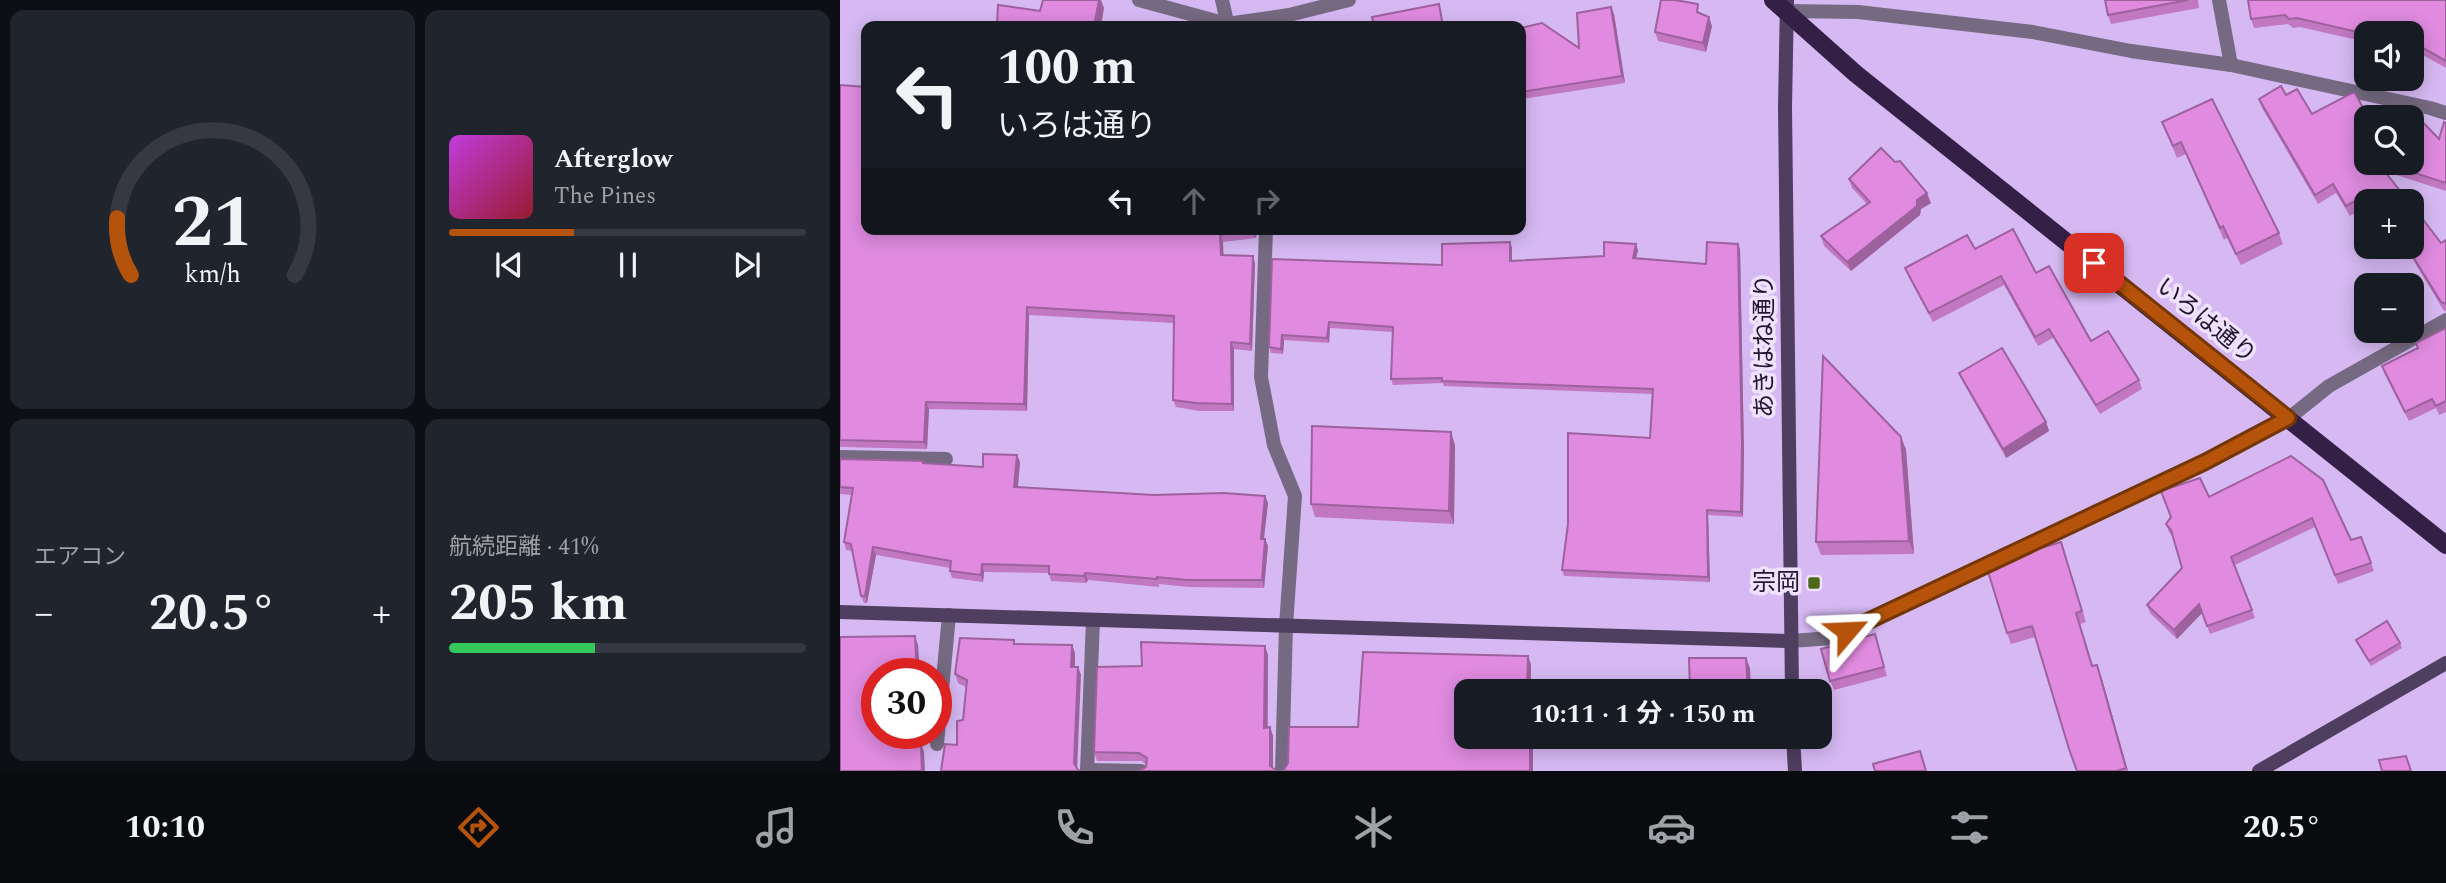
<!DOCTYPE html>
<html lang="ja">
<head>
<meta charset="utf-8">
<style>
	:root { --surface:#171b24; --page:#20242c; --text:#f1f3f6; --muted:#9ea1a6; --line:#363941; --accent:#b45309 }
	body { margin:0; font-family:Spectral,"Noto Sans JP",serif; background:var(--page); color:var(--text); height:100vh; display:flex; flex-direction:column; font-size:26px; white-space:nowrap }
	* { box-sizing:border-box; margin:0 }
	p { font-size:23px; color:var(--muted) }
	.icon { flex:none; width:38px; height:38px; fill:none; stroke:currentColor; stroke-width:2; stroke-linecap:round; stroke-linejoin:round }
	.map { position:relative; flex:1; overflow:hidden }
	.details { display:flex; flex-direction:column; gap:10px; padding:10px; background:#0d0f14; width:840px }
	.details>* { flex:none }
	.hud { position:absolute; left:21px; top:21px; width:665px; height:214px; border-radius:14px; box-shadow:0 4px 18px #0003; background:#171b24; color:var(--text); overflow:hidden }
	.fabs { position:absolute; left:1514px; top:21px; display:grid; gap:14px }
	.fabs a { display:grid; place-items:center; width:70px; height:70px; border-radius:14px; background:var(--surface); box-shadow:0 4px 18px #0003; font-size:35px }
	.speed { position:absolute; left:21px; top:658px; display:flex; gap:14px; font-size:35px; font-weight:700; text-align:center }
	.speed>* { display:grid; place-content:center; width:91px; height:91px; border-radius:50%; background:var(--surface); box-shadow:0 4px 18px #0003; line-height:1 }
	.speed .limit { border:10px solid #d22; background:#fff; color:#111 }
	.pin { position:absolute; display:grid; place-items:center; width:60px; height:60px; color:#fff; margin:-30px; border-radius:14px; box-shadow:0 4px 10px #0006 }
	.me { position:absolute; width:77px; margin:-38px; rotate:64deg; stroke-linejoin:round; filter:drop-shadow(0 0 5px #0008) }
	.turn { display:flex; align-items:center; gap:24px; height:147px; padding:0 21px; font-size:32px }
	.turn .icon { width:91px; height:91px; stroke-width:2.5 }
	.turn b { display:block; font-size:49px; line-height:60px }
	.lanes { display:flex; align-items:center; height:66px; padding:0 21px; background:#0003; justify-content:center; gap:35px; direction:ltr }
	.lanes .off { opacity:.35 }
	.big { font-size:52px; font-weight:700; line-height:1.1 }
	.details .card { flex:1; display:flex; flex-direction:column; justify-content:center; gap:10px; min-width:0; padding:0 24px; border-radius:14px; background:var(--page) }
	.details .dial { align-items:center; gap:0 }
	.dial svg { height:182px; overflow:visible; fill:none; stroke:var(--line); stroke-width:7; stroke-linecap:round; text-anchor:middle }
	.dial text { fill:var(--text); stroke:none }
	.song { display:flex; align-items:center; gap:21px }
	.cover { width:84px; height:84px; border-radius:10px; background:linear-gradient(135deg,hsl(290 70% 55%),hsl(350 70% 35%)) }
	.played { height:7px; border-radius:4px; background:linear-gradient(90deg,var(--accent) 35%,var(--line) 35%) }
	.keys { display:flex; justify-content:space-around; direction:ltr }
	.heat { display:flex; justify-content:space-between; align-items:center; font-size:38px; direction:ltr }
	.charge { height:10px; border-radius:5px; background:linear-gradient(90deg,#34c759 41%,var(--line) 0) }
	.details .tiles { flex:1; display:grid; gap:10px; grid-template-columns:repeat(2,1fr) }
	.trip { position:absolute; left:614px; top:679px; width:378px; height:70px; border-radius:14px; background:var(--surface); box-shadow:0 4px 18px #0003; font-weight:700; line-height:70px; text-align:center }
	.dock { display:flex; height:112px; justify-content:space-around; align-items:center; background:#090b0e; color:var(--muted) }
	.dock .icon { width:49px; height:49px }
	.dock .current { color:var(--accent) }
	.dock b { font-size:32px; color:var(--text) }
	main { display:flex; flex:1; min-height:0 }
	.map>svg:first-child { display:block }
</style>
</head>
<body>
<main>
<section class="details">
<div class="tiles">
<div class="card dial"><svg viewBox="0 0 100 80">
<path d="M14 69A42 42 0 1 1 86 69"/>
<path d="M14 69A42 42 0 0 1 8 44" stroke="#b45309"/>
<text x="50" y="56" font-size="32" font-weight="700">21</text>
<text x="50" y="72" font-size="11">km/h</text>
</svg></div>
<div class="card">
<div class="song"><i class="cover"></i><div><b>Afterglow</b><p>The Pines</p></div></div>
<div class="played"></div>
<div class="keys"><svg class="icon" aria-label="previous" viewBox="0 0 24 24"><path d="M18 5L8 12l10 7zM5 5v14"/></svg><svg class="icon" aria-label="pause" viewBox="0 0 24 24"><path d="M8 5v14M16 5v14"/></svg><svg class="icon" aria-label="next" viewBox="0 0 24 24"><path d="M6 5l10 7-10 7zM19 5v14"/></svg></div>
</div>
<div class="card"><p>エアコン</p>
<div class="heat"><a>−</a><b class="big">20.5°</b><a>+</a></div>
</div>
<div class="card"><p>航続距離 · 41%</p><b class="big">205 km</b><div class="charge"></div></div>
</div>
</section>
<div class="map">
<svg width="1606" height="771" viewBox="0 0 1606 771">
	<rect width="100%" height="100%" fill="#d6b9f3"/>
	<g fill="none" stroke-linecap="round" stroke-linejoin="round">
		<g stroke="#756a81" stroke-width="14">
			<path d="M0 457 106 459"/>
			<path d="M97 744 109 615"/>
			<path d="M247 770 301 771"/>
			<path d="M247 771 253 620"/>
		</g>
		<g stroke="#756a81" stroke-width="14">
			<path d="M299 0 387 24 449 15 509 0"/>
			<path d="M382 0 388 26"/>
			<path d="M1379 0 1391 65"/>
			<path d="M946 11 1018 12 1193 32 1291 51 1391 65 1590 108 1606 113"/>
			<path d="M426 229 421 377 434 445 455 496 446 626 442 771"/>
			<path d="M950 641 993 638 1365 462 1449 418 1489 386 1606 320"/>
		</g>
		<g stroke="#4f3e5f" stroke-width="14">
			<path d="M947 0 945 107 952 691"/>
			<path d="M0 612 950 641"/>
			<path d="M953 737 955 771"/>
			<path d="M1419 771 1606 663"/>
		</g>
		<path stroke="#341f46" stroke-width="18" d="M933 0 1016 74 1606 545"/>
	</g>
	<g fill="#c178c1">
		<path d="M1265 0H1358L1359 8 1271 24 1268 15Z"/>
		<path d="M1606 0V68L1579 53 1572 75V33H1526V42L1460 27 1453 28 1448 24 1414 28 1411 19Z"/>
		<path d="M774 14 785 83 682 99 686 165H681V28L739 48Z"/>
		<path d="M872 26 866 52 818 41 815 32Z"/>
		<path d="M0 85 26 87V229H417L416 238 383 242V255L415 263 412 351 394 349V411H359L336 407 333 400 334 323 189 315 187 411 89 409 87 449 0 447Z"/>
		<path d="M1446 95 1472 114 1526 163H1572L1599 139 1606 123V191L1544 171 1568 201H1526V206L1510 216 1496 193 1478 204 1422 108 1419 99Z"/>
		<path d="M1322 122 1439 233 1443 244 1401 265 1387 238 1384 240 1346 154 1337 158Z"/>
		<path d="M1009 179 1091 203 1081 209 1080 215 1011 271 984 246 981 236 1027 204 1012 188Z"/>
		<path d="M433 229H467V231L435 235Z"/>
		<path d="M1606 240V311H1604L1572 258 1563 247 1601 243Z"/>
		<path d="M672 247V261L764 256 798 250 796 258 866 264 900 249 904 450 903 517 868 515 870 582 724 576 722 570 810 438 812 394 604 386 603 383 553 385 551 379 553 332 490 328 489 343 444 340 443 354 431 353 429 347 432 259 602 265Z"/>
		<path d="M1135 249 1196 273 1251 341 1299 380 1302 389 1260 414 1213 338 1198 346 1164 285 1093 322 1068 276 1065 268Z"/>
		<path d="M1606 328V412L1599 415 1596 408 1569 421 1545 375 1542 366 1577 348 1576 343Z"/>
		<path d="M1119 373 1206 422 1209 431 1166 458 1123 382Z"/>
		<path d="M1061 437 1066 450 1074 554 981 555 976 542Z"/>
		<path d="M615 445 614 524 475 517 471 504Z"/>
		<path d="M177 455 180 462 178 487 314 495 425 496 428 503 424 539 428 546 424 588 349 587 319 584V587L248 580 246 583 211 581 209 573 144 572 143 582 112 578 110 571V568L36 555 27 603H24L21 596 12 551 6 550 4 542 12 495 0 494V459L143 467Z"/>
		<path d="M1451 456 1511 540 1521 537 1534 571 1498 584 1475 527 1395 565 1415 618 1370 634 1362 613 1337 639 1310 613 1307 605 1342 568 1333 537 1329 532 1326 524 1369 497Z"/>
		<path d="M1221 542 1246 622 1240 624 1253 666 1261 676 1288 771H1237L1195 637 1171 644 1167 633Z"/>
		<path d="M1035 634 1047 676 994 690 990 681Z"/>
		<path d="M174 640 175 644 232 645 235 653V667H238L241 675 117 745 123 720 126 687 118 683 115 674Z"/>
		<path d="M1516 640 1560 643 1562 648 1531 666Z"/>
		<path d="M425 646 428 655V727H430L433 736V769L306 767V765L302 761H257L254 752 302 666Z"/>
	</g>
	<g fill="#9d619d">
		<path d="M259 0H261L264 8 261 26H255Z"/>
		<path d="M771 7 774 14 785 83 782 76Z"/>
		<path d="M869 17 872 26 866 52 863 43Z"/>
		<path d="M1576 44 1579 53 1572 75V57Z"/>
		<path d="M681 96 682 99 686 165 683 158Z"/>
		<path d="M26 100V151L25 163 23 156Z"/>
		<path d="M1087 193 1091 203 1081 209 1080 215 1011 271 1007 262 1077 200Z"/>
		<path d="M414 229H417L416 238 413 231Z"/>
		<path d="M380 235 383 242 384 262 381 255Z"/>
		<path d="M670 242 672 247V266L670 261Z"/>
		<path d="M796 244 798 250 795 263 793 258Z"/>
		<path d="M898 244 900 249 904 450 903 517 901 512Z"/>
		<path d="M413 256 415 263 412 351 410 344Z"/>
		<path d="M187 307 189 315 187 411 184 404Z"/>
		<path d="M489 322 490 328 489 343 487 338Z"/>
		<path d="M442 335 444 340 443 354 441 349Z"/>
		<path d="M391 342 394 349V411L392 404Z"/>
		<path d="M86 402 89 409 87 449 84 442Z"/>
		<path d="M1206 422 1209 431 1166 458 1163 449Z"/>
		<path d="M611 432 615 445 614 524 609 511Z"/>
		<path d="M1061 437 1066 450 1074 554 1069 541Z"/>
		<path d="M177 455 180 462 177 494 174 487Z"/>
		<path d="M425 496 428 503 423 546 421 539Z"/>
		<path d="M867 510 868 515 870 582 868 577Z"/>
		<path d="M425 539 428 546 424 588 422 580Z"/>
		<path d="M33 547 36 555 27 603 25 596Z"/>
		<path d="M142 564 144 572 143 582 141 575Z"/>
		<path d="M245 573 248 580 246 583 244 576Z"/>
		<path d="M1359 604 1362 613 1337 639 1334 630Z"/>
		<path d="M75 636 78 645 80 674H77Z"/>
		<path d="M232 645 235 653V675L231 667Z"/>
		<path d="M425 646 428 655 427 736 424 728Z"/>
		<path d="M688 656 691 664V691H687Z"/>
		<path d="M906 658 910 668 911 691H908Z"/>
		<path d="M1257 665 1261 676 1288 771 1286 768Z"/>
		<path d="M238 667 241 675 237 771 234 763Z"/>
		<path d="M430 727 433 736V771L430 766Z"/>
		<path d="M58 733H62V752L58 743Z"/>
		<path d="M690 737H692L693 740V771H690Z"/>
		<path d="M81 743 84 752 85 771H82Z"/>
	</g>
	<g fill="#e08be0" stroke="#9d619d" stroke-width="2">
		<path d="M203 0H259L254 26 247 23V26H157L158 5 200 11Z"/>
		<path d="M821 0H835L858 4 857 12 869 17 863 43 815 32Z"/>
		<path d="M1265 0H1348L1268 15Z"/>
		<path d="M1408 0H1606V61L1576 44 1572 57V33L1526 34 1457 18 1449 19 1445 15 1411 19Z"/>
		<path d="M599 4 603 26H534L532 17Z"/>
		<path d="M771 7 782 76 681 92V28L702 23 739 48 737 13Z"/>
		<path d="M0 85 26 87 23 156H26V229H414L413 231 380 235 381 255 413 256 410 344 391 342 392 404 356 403 333 400 334 316 187 307 184 404 86 402 84 442 0 440Z"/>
		<path d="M1441 86 1446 95 1457 89 1472 114 1512 93H1515L1528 117H1526V163H1538L1568 201H1531L1526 195 1506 206 1493 184 1475 195 1419 99Z"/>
		<path d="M1372 99 1439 233 1396 254 1383 226 1380 228 1341 142 1333 146 1322 122Z"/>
		<path d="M1571 110 1599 139 1604 122 1606 123V183L1544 163H1572V117H1563Z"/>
		<path d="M681 118 683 158H681Z"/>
		<path d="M1041 148 1055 162 1060 161 1087 193 1077 200V206L1007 262 981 236 1030 202 1009 179Z"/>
		<path d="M1572 205 1601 243 1606 240V304L1601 302 1567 247H1572Z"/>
		<path d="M1173 229 1196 273 1209 266 1251 341 1268 331 1299 380 1256 405 1209 329 1195 337 1161 276 1089 313 1065 268 1127 235 1135 249Z"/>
		<path d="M670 242V261L764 256V242L796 244 793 258 866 264 867 242 898 244 902 444 901 512 867 510 868 577 722 570 728 524V433L810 438 813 389 602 381V378L551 379 553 327 489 322 487 338 442 335 441 349 429 347 432 259 602 265V244Z"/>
		<path d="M1606 328V401L1596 406 1592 399 1565 412 1542 366 1578 348 1576 343Z"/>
		<path d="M1162 348 1206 422 1163 449 1119 373Z"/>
		<path d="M983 356 1061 437 1069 541 976 542Z"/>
		<path d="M472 426 611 432 609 511 471 504Z"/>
		<path d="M143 454 177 455 174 487 314 495 383 493 425 496 421 539H425L422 580H347L317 577V579L245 573 244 576 209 574V566L142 564 141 575 110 571 111 561 33 547 25 596H21L11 544 4 542 13 488 0 487V459L83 461V463L143 467Z"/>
		<path d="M1451 456 1483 480 1511 540 1521 537 1531 563 1495 575 1472 518 1391 557 1412 610 1367 626 1359 604 1334 630 1307 605 1342 568 1331 530 1326 524 1331 517 1321 491 1360 478 1369 497Z"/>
		<path d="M1221 542 1242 611 1236 613 1252 666 1257 665 1286 768 1277 771H1237L1229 749 1192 626 1167 633 1146 565Z"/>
		<path d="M1547 621 1560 643 1529 661 1516 640Z"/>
		<path d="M1035 634 1044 667 990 681 981 649Z"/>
		<path d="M75 636 77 674H37V733H58V743H81L82 771H0V637Z"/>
		<path d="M120 638 174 640V644L232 645 231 667H238L234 763 238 770 241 771H101L105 744 117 745V721L123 720 127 680 115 674Z"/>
		<path d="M301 642 425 646 424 728 430 727V766L437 771H299L306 767 307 758 299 753 254 752 257 667 302 666Z"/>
		<path d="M523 652 688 656 687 691H626V737H690V771H442L444 770 448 763 449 727H518Z"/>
		<path d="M849 658H906L908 691H850Z"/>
		<path d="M1080 751 1086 771H1035L1033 764Z"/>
		<path d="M1566 756 1571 771H1542L1539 760Z"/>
	</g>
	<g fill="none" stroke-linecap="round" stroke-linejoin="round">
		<g stroke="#753606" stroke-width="18">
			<path id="route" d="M1007 631 1365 462 1448 418 1254 263"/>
		</g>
		<use href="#route" stroke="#b45309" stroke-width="12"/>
	</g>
	<rect fill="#4d681b" stroke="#efe1ff" stroke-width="2.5" x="967" y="576" width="14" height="14" rx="3.5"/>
	<g text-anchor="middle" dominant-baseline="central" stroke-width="7" stroke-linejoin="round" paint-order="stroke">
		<g font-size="24" fill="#21162b" stroke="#efe1ff">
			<text transform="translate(1366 321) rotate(39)">いろは通り</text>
			<text transform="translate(925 346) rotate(-90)">あきはね通り</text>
		</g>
		<g font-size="24" fill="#21162b" stroke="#efe1ff" text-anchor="end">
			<text x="960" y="583">宗岡</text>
		</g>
	</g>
</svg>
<div class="fabs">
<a><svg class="icon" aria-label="sound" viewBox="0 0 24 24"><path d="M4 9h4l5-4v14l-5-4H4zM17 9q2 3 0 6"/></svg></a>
<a><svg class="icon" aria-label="search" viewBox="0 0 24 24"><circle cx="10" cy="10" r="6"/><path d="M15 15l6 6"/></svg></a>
<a>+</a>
<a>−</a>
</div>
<div class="speed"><div class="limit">30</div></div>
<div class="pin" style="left:1254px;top:263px;background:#d93025"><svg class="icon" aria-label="arrive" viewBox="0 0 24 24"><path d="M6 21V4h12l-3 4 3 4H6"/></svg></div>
<svg class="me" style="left:1007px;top:631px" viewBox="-20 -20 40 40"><path d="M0-17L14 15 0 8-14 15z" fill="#b45309" stroke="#fff" stroke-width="4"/></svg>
<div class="trip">10:11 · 1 分 · 150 m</div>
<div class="hud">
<div class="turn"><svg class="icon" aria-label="left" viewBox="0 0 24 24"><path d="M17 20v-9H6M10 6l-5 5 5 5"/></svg><div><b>100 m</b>いろは通り</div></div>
<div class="lanes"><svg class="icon" aria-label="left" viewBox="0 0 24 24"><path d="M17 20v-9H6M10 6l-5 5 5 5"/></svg><svg class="icon off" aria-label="ahead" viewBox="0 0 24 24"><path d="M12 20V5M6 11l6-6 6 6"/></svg><svg class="icon off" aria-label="right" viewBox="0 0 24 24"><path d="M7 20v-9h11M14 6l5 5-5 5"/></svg></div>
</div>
</div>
</main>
<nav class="dock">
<b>10:10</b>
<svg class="icon current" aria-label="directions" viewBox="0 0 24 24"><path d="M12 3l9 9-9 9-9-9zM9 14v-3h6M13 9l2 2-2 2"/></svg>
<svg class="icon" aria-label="music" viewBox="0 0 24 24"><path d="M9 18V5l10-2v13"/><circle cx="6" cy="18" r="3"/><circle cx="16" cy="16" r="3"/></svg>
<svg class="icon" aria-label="phone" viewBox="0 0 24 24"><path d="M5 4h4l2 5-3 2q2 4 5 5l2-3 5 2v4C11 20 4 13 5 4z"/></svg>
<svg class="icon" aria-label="climate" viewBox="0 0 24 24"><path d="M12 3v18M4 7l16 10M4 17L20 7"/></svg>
<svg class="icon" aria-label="car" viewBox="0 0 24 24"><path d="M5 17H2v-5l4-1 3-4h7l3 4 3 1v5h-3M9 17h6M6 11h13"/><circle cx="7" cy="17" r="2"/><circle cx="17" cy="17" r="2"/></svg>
<svg class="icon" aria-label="filters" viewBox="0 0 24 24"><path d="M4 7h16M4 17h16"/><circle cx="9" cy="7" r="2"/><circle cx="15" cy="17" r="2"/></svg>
<b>20.5°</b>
</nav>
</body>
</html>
